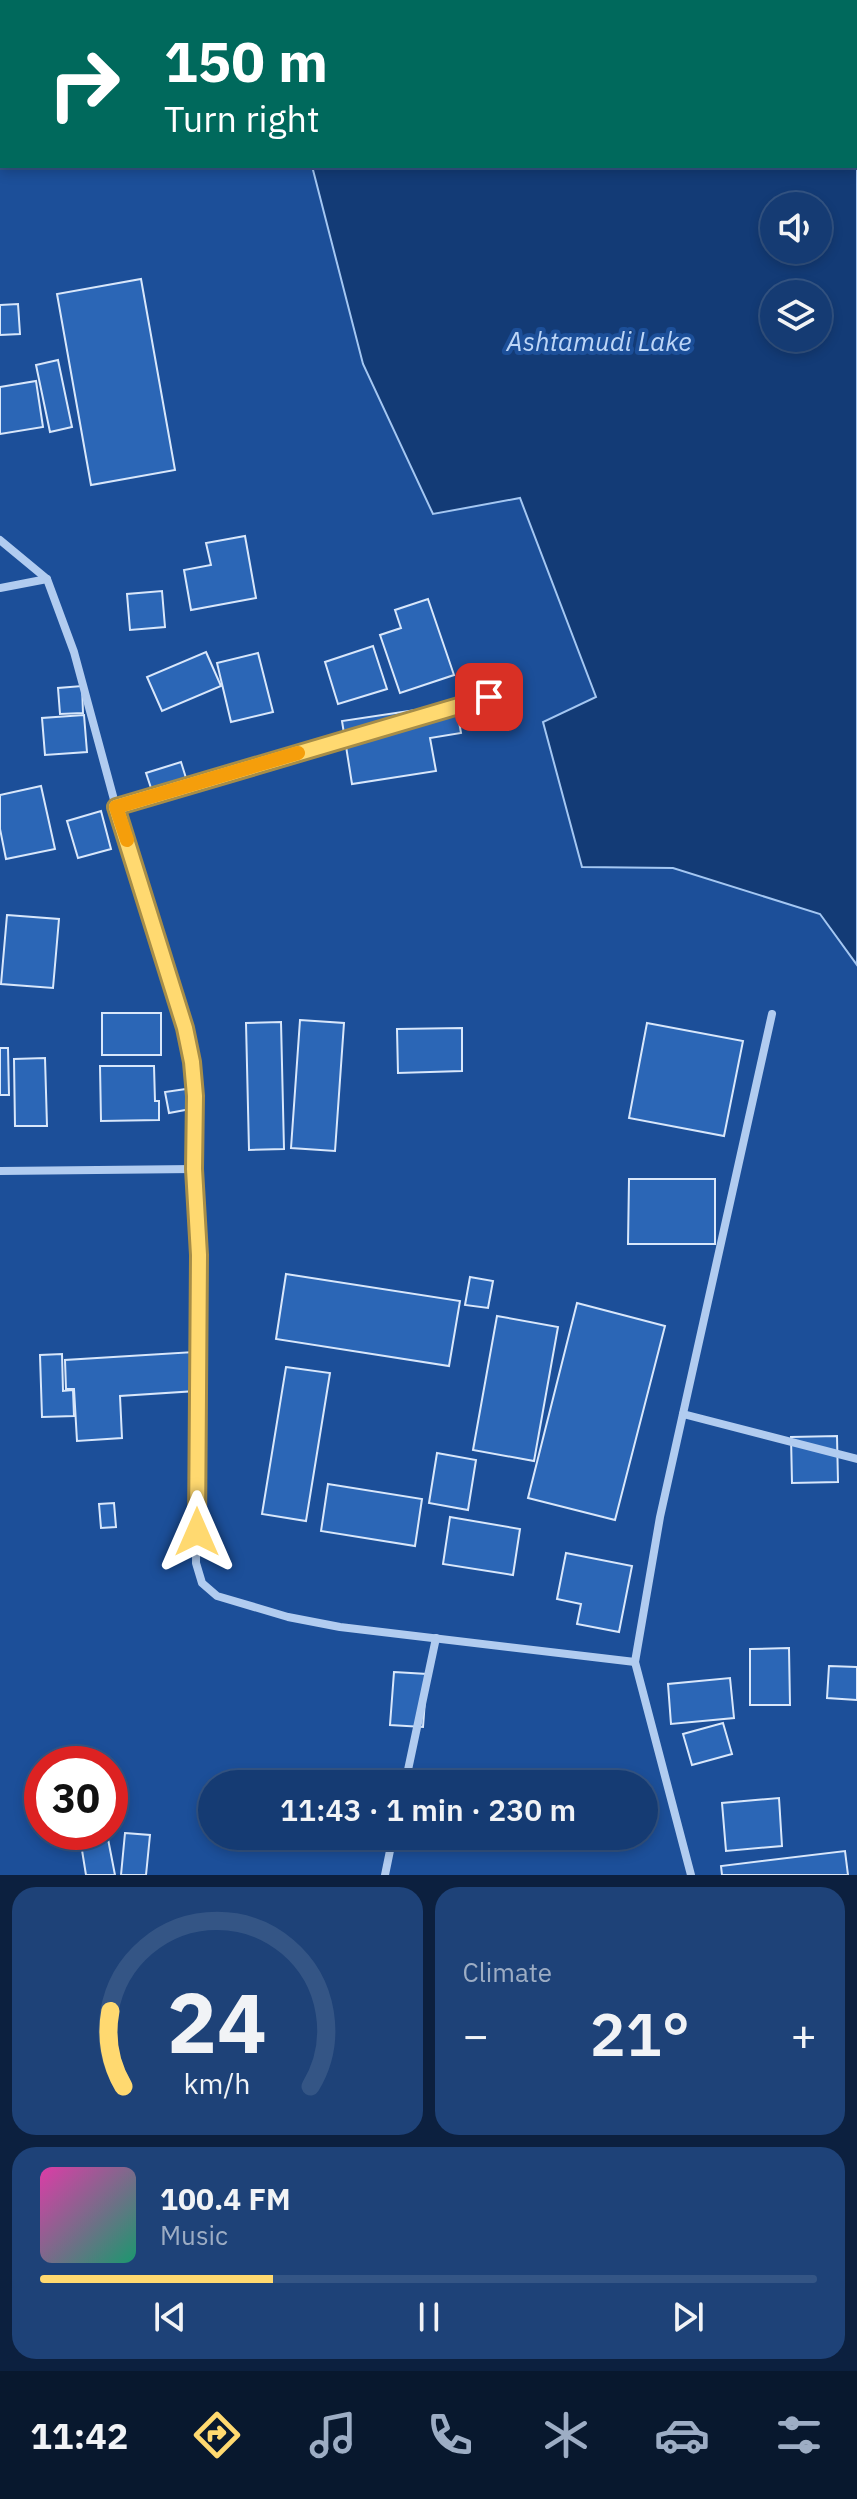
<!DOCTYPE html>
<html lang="en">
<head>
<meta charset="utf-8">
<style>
	:root { --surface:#153b73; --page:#1e4278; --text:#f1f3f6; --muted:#9dadc4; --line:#345585; --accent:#ffd970 }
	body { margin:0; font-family:"IBM Plex Sans",sans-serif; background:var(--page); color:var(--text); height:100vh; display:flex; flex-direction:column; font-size:30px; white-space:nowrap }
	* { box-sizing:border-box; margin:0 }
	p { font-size:26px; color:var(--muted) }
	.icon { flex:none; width:44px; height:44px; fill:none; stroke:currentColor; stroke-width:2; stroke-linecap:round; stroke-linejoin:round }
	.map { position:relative; height:1875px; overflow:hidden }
	.drawer { display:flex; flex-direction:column; gap:12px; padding:12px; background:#0c203f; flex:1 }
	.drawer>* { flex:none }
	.top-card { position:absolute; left:0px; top:0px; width:858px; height:168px; box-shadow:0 4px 12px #0003,0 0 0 2px var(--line); background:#00695c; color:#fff; overflow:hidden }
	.tools { position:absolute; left:760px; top:192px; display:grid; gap:16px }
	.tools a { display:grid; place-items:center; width:72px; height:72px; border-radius:50%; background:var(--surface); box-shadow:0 4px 12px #0003,0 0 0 2px var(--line); font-size:40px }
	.speed { position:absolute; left:24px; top:1746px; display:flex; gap:16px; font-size:40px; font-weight:700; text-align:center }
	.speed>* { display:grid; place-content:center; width:104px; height:104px; border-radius:50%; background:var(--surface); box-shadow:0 4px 12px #0003,0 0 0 2px var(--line); line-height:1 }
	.speed .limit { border:12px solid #d22; background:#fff; color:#111 }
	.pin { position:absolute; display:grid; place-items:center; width:68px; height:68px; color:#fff; margin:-34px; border-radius:16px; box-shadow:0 4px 12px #0006 }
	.me { position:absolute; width:88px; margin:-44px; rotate:0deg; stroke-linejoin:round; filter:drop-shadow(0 0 6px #0008) }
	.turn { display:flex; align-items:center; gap:28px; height:168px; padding:0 32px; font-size:36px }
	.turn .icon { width:104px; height:104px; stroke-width:2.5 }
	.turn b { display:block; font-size:56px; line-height:68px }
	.big { font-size:60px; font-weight:600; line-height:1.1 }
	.drawer .card { flex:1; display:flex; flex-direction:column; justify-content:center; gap:12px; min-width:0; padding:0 28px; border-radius:24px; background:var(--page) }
	.drawer .dial { align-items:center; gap:0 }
	.dial svg { height:208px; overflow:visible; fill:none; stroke:var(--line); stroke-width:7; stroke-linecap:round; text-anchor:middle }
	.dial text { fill:var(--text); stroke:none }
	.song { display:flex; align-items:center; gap:24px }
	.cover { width:96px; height:96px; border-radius:12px; background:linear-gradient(135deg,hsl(320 70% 55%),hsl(160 70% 35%)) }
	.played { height:8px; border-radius:4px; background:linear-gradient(90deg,var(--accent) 30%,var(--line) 30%) }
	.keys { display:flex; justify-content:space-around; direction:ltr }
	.heat { display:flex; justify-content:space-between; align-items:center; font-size:44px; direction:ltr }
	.drawer .tiles { flex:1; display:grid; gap:12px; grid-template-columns:1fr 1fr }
	.card:last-child { grid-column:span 2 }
	.trip { position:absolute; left:198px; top:1770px; width:460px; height:80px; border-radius:40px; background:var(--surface); box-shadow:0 4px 12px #0003,0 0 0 2px var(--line); font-weight:600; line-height:80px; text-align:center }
	.tab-bar { display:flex; height:128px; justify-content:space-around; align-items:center; background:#08182e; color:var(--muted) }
	.tab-bar .icon { width:56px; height:56px }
	.tab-bar .selected { color:var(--accent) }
	.tab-bar b { font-size:36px; color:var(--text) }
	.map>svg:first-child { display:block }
</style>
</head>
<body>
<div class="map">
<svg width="857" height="1875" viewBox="0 0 857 1875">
	<rect width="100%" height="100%" fill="#1c4f99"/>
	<path fill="#133b76" stroke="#a4c7f2" stroke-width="2" fill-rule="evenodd" d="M218 0H857V965L820 914 673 868 582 867 543 722 596 697 520 498 433 514 363 364 312 166H856V2H217ZM774 206H818V250H774ZM774 294H818V338H774Z"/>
	<g fill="#2b66b6" stroke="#d8e7fb" stroke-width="2">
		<path d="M141 279 175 470 91 485 57 294Z"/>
		<path d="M18 304 20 334 0 335V305Z"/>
		<path d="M58 360 72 427 50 432 36 365Z"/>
		<path d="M36 381 43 427 0 434V387Z"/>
		<path d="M245 536 256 598 191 610 184 570 211 565 206 543Z"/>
		<path d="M162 591 165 627 130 630 127 594Z"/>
		<path d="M428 599 454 675 400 693 380 635 401 628 395 610Z"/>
		<path d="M373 646 387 689 338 704 325 662Z"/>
		<path d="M206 652 221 686 162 711 147 677Z"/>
		<path d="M258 653 273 712 231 722 217 663Z"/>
		<path d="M82 686 83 713 60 714 58 688Z"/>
		<path d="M456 704 461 733 430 738 436 771 352 784 342 721Z"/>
		<path d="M84 715 87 752 45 755 42 718Z"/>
		<path d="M181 762 186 778 151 788 146 773Z"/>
		<path d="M41 786 55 849 6 859 0 829V795Z"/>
		<path d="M101 811 111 849 78 858 67 821Z"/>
		<path d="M7 915 59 919 53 988 1 984Z"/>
		<rect x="102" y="1013" width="59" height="42"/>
		<path d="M300 1020 344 1023 335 1151 291 1148Z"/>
		<path d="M281 1022 284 1149 249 1150 246 1023Z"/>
		<path d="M647 1023 743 1041 724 1136 629 1118Z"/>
		<path d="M462 1028V1071L398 1073 397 1029Z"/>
		<path d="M0 1048H8L9 1095H0Z"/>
		<path d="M45 1058 47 1126H15L14 1059Z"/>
		<path d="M100 1066H154L155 1101H159V1120L101 1121Z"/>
		<path d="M193 1088 196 1108 169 1113 165 1092Z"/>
		<path d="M629 1179H715V1244H628Z"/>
		<path d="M286 1274 460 1301 449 1366 276 1339Z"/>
		<path d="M470 1277 493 1281 488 1308 465 1305Z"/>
		<path d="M577 1303 665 1326 615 1520 528 1498Z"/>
		<path d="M497 1316 558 1327 534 1461 473 1450Z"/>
		<path d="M194 1352 196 1391 120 1396 122 1438 77 1441 74 1389H66L65 1360Z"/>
		<path d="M62 1354 63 1391 73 1390 74 1416 42 1417 40 1355Z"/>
		<path d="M286 1367 330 1373 306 1521 262 1514Z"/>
		<path d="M837 1436 838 1482 792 1483 791 1437Z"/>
		<path d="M437 1453 476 1460 468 1510 429 1503Z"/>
		<path d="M328 1484 422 1499 415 1546 321 1531Z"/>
		<path d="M114 1503 116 1527 101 1528 99 1504Z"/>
		<path d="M450 1517 520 1529 513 1575 443 1564Z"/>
		<path d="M566 1553 632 1566 619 1632 577 1624 581 1604 557 1599Z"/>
		<path d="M789 1648 790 1705H750V1649Z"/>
		<path d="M829 1666 857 1667V1700L827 1698Z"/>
		<path d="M394 1672 427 1674 423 1727 390 1725Z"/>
		<path d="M730 1678 734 1718 671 1724 668 1684Z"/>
		<path d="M723 1723 732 1754 692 1765 683 1734Z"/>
		<path d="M779 1798 782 1846 726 1851 722 1803Z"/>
		<path d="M125 1833 150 1835 146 1875H121Z"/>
		<path d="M108 1839 115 1875H86L81 1844Z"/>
		<path d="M845 1851 848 1875H722L721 1866Z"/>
	</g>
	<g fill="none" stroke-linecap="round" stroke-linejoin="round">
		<g stroke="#b1ccf0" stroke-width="6">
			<path d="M6 2 7 0"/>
			<path d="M0 95 2 66"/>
		</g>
		<g stroke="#b1ccf0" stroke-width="8">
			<path d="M0 540 47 579 74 652 116 807 185 1028 192 1062 195 1096 194 1169 199 1255 196 1563 202 1583 217 1596 288 1617 340 1627 635 1662"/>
			<path d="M0 588 47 579"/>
			<path d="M116 807 489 697"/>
			<path d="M0 1171 194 1169"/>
			<path d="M683 1414 857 1459"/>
			<path d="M405 1784 436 1638"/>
			<path d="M385 1875 393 1836"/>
			<path d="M691 1875 635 1662 660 1517 772 1014"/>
		</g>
	</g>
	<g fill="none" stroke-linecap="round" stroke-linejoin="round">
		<g stroke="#a68d49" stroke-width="20">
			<path id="route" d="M197 1532 199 1255 194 1169 195 1096 192 1062 185 1028 116 807 489 697"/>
		</g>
		<use href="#route" stroke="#ffd970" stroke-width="14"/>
		<path stroke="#f59e0b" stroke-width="14" d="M127 840 116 807 298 753"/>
	</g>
	<g text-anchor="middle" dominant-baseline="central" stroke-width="8" stroke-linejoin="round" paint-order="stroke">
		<g font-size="26" font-style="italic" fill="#bdd6f7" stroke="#1c4f99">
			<text x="599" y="341">Ashtamudi Lake</text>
		</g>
	</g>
</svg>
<div class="tools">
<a><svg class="icon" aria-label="sound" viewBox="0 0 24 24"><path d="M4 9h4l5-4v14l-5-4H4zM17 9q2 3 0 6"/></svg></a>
<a><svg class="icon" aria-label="layers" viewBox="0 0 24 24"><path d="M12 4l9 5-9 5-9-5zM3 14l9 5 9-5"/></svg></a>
</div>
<div class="speed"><div class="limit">30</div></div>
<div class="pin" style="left:489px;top:697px;background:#d93025"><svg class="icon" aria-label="arrive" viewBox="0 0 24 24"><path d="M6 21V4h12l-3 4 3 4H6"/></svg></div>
<svg class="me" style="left:197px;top:1532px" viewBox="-20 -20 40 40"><path d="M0-17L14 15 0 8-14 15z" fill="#ffd970" stroke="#fff" stroke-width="4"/></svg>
<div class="trip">11:43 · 1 min · 230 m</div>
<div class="top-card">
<div class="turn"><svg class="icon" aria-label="right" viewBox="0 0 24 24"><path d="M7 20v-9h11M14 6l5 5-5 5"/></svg><div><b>150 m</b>Turn right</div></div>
</div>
</div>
<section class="drawer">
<div class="tiles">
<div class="card dial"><svg viewBox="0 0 100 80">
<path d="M14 69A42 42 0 1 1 86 69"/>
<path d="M14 69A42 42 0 0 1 9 40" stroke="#ffd970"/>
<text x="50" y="56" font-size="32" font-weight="700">24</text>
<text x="50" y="72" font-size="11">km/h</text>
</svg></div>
<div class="card"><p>Climate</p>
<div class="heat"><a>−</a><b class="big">21°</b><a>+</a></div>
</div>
<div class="card">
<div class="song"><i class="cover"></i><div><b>100.4 FM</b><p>Music</p></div></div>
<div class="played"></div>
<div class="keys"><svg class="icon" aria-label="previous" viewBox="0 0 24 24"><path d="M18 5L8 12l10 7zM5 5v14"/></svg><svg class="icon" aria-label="pause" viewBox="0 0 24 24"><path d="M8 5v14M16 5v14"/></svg><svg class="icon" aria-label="next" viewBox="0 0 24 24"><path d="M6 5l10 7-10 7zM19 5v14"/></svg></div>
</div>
</div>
</section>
<nav class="tab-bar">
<b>11:42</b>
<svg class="icon selected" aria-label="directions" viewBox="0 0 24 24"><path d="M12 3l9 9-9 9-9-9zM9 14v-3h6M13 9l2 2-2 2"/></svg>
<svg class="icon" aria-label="music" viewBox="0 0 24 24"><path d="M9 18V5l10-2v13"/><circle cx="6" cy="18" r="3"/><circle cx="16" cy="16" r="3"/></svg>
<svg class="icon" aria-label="phone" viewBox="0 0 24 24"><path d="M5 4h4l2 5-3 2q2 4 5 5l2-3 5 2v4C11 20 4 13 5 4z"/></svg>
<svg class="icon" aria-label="climate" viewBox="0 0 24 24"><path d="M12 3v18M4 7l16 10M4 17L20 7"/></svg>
<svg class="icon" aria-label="car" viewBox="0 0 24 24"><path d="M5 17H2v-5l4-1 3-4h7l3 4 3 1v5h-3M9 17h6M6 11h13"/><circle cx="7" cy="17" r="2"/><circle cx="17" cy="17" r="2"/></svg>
<svg class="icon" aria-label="filters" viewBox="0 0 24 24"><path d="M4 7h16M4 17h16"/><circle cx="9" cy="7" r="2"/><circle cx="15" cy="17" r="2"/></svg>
</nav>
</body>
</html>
